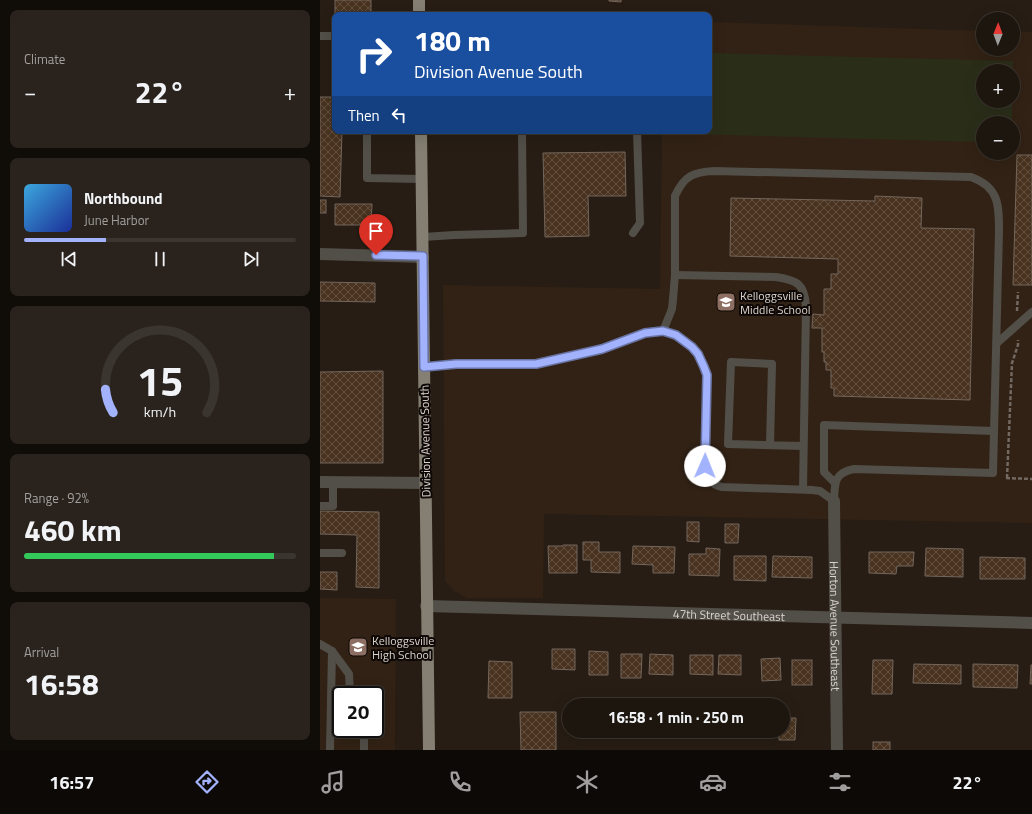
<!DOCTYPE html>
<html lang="en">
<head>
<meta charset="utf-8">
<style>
	:root { --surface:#1d160f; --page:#2a231d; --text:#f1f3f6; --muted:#a09f9e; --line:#3b352f; --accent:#a2b2fd }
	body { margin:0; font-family:"Titillium Web",sans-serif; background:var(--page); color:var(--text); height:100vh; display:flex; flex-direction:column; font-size:15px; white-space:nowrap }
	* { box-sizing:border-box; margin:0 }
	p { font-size:13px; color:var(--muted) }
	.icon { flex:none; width:22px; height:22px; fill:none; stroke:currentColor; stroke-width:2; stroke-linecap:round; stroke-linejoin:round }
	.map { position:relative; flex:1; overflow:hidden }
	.sheet { display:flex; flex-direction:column; gap:10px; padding:10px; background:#100c08; width:320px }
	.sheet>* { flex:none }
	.top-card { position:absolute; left:12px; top:12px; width:380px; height:122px; border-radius:8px; box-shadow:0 4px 16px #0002,0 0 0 1px var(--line); background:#1a4fa0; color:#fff; overflow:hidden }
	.needle { width:26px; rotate:1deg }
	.buttons { position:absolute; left:656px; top:12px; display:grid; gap:8px }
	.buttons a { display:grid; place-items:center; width:44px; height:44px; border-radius:50%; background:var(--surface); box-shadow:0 4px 16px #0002,0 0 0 1px var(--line); font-size:20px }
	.speed { position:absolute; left:12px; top:686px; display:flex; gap:8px; font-size:20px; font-weight:700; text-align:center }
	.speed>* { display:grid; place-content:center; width:52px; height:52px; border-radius:50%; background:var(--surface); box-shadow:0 4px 16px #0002,0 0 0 1px var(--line); line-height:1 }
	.speed .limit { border:2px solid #111; border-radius:6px; background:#fff; color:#111 }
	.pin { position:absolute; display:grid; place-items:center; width:34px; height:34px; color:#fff; margin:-41px -17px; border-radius:50% 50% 50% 0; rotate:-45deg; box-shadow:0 0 4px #0007 }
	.pin .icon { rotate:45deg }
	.me { position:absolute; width:44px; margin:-22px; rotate:1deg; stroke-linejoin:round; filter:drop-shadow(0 0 3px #0008) }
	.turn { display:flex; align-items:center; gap:14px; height:84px; padding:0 16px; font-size:18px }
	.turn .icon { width:52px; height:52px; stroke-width:2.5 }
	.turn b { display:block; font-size:28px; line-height:34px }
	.then { display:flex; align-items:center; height:38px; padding:0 16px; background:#0003; gap:8px; font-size:15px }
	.big { font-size:30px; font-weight:700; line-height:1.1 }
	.sheet .card { flex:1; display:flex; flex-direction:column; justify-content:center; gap:6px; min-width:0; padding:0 14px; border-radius:8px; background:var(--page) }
	.sheet .dial { align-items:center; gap:0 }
	.dial svg { height:104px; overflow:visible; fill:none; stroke:var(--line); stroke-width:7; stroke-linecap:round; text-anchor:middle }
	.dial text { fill:var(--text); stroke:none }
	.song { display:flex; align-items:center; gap:12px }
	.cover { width:48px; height:48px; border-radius:6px; background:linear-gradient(135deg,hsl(200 70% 55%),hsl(230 70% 35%)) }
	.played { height:4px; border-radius:2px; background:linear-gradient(90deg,var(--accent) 30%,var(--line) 30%) }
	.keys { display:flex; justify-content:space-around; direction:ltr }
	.heat { display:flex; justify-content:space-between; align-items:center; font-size:22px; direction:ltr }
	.charge { height:6px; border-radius:3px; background:linear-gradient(90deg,#34c759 92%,var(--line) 0) }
	.trip { position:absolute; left:242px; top:698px; width:228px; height:40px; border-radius:20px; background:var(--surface); box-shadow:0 4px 16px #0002,0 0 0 1px var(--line); font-weight:700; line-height:40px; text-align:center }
	.menu { display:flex; height:64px; justify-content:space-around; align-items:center; background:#0c0906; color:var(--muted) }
	.menu .icon { width:28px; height:28px }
	.menu .active { color:var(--accent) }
	.menu b { font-size:18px; color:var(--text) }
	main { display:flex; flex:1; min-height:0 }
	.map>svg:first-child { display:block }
</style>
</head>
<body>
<main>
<section class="sheet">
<div class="card"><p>Climate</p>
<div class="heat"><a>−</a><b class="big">22°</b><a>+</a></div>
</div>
<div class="card">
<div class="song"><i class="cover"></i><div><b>Northbound</b><p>June Harbor</p></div></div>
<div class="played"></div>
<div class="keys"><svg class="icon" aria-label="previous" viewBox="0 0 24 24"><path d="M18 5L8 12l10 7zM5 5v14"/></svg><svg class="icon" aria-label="pause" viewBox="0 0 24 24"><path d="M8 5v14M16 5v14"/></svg><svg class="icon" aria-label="next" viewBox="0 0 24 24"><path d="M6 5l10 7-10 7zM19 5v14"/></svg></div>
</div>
<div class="card dial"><svg viewBox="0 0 100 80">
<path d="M14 69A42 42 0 1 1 86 69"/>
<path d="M14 69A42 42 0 0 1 8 51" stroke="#a2b2fd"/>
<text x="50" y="56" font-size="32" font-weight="700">15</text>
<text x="50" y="72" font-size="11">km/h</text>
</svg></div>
<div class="card"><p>Range · 92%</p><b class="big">460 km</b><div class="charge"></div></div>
<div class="card"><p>Arrival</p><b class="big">16:58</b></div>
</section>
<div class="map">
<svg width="712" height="750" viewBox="0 0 712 750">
	<defs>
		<pattern id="building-cross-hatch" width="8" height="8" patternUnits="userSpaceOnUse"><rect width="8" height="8" fill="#493320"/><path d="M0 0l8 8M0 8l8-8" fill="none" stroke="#63503f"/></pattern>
	</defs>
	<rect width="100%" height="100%" fill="#271d14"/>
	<g fill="#322215" fill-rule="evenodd">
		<path d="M389 22 663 31V49H693V32H712V523L224 514 223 598H147L134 591 125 581 123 285 340 289 342 131H389ZM663 71H693V101H663ZM663 123H693V153H663Z"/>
		<path d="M0 598 76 599 75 750H0ZM21 695H55V729H21Z"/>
	</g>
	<path fill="#2a2e19" d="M389 53 693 61V76V71H663V101H692V123H663V142L367 134V131H389Z"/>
	<g fill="url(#building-cross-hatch)" stroke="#73665c">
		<rect x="15" y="0" width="36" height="15"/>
		<path d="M289 0H301V2L289 1Z"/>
		<path d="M0 97H15V131H22L20 197 0 196Z"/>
		<path d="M305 152 306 196H268L269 236 225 237 223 153Z"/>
		<path d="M697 155H712V285H693Z"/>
		<path d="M555 196 602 198 601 228 654 229 650 400 514 396V388H511V370H506V362H504V352H502V328H492L493 314 504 315V289H511V274H518V259L410 256 411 198 555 201Z"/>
		<rect x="0" y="200" width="6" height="13"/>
		<path d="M15 204H52L51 225H15Z"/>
		<path d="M0 282 55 283V302L0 301Z"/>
		<path d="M63 371V463H0V372Z"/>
		<path d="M0 511 59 512V588L36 587 37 535 0 534Z"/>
		<path d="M367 522H379V542L367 541Z"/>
		<path d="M405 524H419L418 543H405Z"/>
		<path d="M263 542H279V552H300V573L271 572V560H263Z"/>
		<path d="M243 545H257V573H229L228 546H243Z"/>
		<path d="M313 546 355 547 354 573H333V565L312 564Z"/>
		<path d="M386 548 400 549 399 576 369 575V554H386Z"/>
		<path d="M606 548 643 549V577L605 576Z"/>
		<path d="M549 552H594L593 566H577L576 574 549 573Z"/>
		<path d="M414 556H446V581L414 580Z"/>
		<path d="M453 556 492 557V578L452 577Z"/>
		<path d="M660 557 705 558V579H660Z"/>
		<path d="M0 572H17V590L0 589Z"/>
		<path d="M232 649H255V670L232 669Z"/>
		<path d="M269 651 288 652V675H269Z"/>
		<path d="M301 654H322L321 678H301Z"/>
		<path d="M330 654 353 655V675L329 674Z"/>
		<path d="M370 655H393V675L370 674Z"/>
		<path d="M399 655H421V675L398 674Z"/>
		<path d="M460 658 461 680 442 681 441 659Z"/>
		<rect x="472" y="660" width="20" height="25"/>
		<path d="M553 660H573L572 694H552Z"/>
		<path d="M169 661 192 662V698H168Z"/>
		<path d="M594 664 641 665V684L593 683Z"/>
		<path d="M653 664 698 665 697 688 653 687Z"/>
		<path d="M711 665H712V684H710Z"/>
		<path d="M200 712H236V750H201Z"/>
		<path d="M463 718H476L475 740H459V731H463Z"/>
		<rect x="553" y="742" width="17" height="8"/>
	</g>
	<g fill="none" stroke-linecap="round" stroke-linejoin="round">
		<g stroke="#726962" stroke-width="2.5" stroke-dasharray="4 2" stroke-linecap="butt">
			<path d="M697 311 698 292"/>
			<path d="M686 478 712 479"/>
			<path d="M687 478 692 363 698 345V340"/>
		</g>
		<g stroke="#524f49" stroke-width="8">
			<path d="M0 36H15"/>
			<path d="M47 131V178L102 179"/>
			<path d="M313 233 320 223 317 131"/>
			<path d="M103 237 134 235 203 233 202 131"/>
			<path d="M355 275 456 277C477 280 485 284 486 307L483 489"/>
			<path d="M343 331C366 339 380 351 387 375L385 466C385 478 390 484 402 487L492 490 500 491 514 501"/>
			<path d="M677 343 712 312"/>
			<path d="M104 367 136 364H216L282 349 325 333 343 331 352 309 353 299 355 275V196C364 176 373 172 394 171L651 177C679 187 679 205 679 231L673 473 534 469C513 473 515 484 514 501"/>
			<path d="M450 445 452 364 411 362 408 444 483 446"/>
			<path d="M515 483 504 472V425L674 431"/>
			<path d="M0 506H13V483"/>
			<path d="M0 553H22"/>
			<path d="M0 644 12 651 29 674 30 695"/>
			<path d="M40 729 44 739V750"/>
			<path d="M10 750 12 651"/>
		</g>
		<g stroke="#524f49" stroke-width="12">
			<path d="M0 254 103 257"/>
			<path d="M0 482 105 483"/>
			<path id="s1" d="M514 501 517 750"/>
			<path id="s2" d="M106 606 712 623"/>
		</g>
		<g stroke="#847f72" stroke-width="12">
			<path d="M99 0V15"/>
			<path d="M101 131C105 337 105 544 109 750"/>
		</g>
	</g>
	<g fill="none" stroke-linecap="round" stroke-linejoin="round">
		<g stroke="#6974a4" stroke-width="10">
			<path id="route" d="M56 255 103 256 104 367 136 364H216L282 349 325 333 343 331 356 335 372 347 378 354 384 367 387 375 385 466"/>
		</g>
		<use href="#route" stroke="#a2b2fd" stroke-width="7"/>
	</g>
	<defs>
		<g id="school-square" transform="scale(1)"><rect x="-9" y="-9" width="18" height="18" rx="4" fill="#8d6e63" stroke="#0d0805"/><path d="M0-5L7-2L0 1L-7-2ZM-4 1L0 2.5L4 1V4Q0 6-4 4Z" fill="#fff"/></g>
	</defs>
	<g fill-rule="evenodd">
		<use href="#school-square" x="406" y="302"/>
		<use href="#school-square" x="38" y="647"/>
	</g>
	<g text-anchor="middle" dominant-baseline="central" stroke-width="4" stroke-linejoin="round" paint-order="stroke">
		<g font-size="12" fill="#dcd4ce" stroke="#0d0805" text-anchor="start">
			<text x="420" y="295">Kelloggsville<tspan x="420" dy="14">Middle School</tspan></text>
			<text x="52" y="640">Kelloggsville<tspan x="52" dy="14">High School</tspan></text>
		</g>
		<g font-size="12" fill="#dcd4ce" stroke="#0d0805">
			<text transform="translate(105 441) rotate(-91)">Division Avenue South</text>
			<text stroke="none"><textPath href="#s2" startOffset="303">47th Street Southeast</textPath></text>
			<text stroke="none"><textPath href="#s1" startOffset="125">Horton Avenue Southeast</textPath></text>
		</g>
	</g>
</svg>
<div class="buttons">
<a><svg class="needle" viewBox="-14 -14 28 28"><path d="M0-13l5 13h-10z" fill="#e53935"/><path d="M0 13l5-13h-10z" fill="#a09f9e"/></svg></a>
<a>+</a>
<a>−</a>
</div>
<div class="speed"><div class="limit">20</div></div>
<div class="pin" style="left:56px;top:255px;background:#d93025"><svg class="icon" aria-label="arrive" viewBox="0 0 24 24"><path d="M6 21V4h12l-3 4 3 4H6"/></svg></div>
<svg class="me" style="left:385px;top:466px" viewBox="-20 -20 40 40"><circle r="19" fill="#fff"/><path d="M0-13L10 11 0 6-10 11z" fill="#a2b2fd"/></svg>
<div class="trip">16:58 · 1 min · 250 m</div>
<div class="top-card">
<div class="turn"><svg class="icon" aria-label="right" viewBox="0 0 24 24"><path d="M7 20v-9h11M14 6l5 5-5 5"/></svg><div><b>180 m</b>Division Avenue South</div></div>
<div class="then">Then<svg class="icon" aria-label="left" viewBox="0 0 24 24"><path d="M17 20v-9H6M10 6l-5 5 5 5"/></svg></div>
</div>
</div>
</main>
<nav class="menu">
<b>16:57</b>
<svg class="icon active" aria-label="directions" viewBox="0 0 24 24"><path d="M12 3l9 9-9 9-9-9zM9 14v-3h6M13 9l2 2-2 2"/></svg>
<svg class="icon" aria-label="music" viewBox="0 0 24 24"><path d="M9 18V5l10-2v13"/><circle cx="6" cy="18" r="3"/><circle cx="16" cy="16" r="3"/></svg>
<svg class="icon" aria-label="phone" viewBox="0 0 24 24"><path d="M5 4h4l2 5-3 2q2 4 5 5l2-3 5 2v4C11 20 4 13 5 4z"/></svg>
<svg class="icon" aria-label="climate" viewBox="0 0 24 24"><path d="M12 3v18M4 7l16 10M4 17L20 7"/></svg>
<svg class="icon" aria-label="car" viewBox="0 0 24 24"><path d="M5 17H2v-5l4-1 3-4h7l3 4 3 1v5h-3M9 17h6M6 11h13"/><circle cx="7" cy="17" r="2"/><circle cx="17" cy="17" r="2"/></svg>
<svg class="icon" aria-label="filters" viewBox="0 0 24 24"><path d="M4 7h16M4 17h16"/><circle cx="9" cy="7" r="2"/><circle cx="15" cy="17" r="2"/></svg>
<b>22°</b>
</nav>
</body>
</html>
